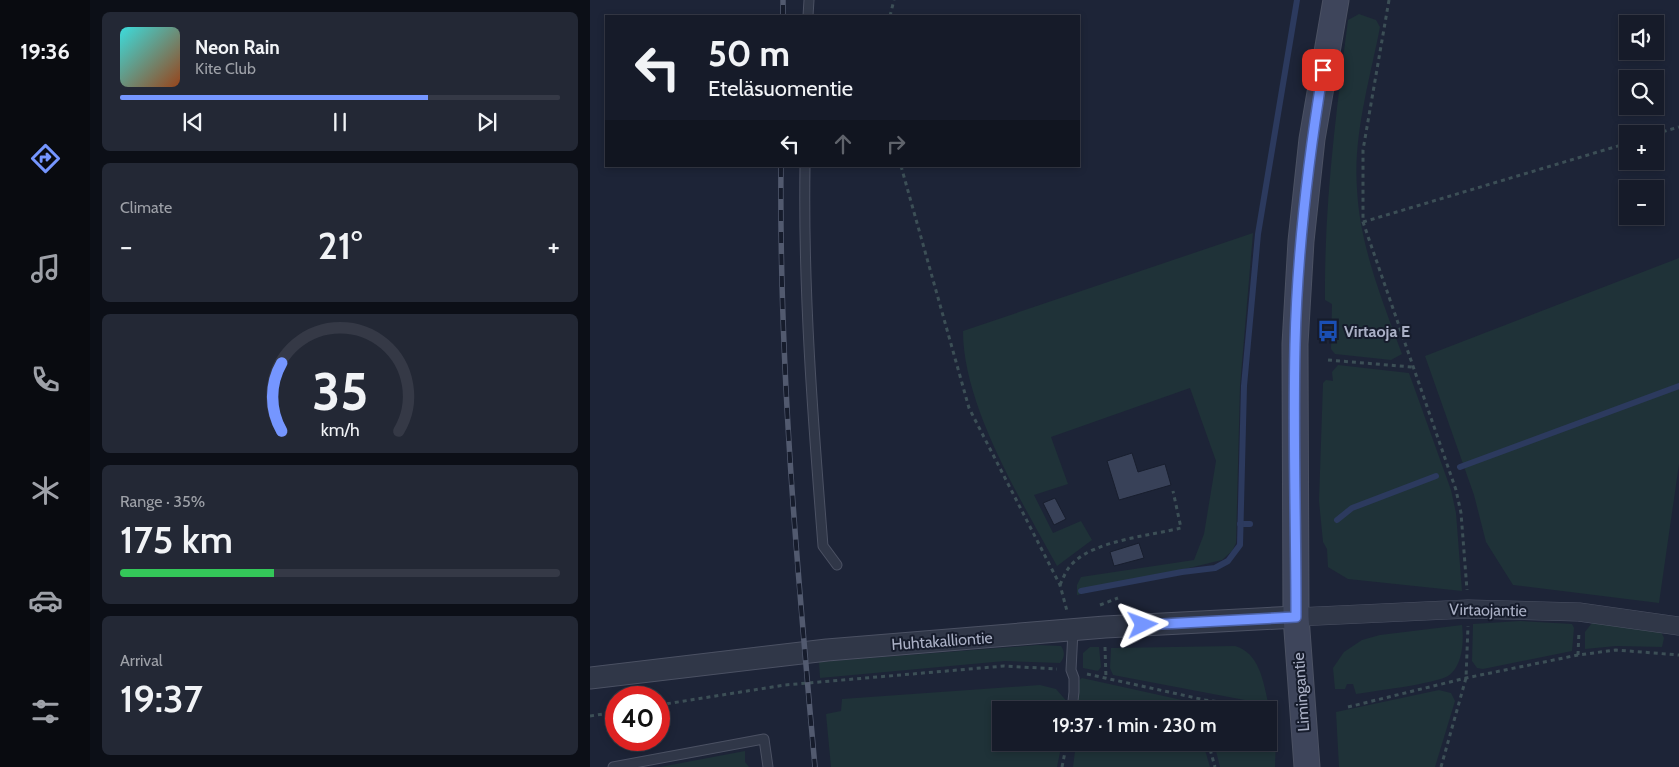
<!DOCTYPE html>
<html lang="en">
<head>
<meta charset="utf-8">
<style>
	:root { --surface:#161b29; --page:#232835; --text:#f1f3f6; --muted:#9ea1a8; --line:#353946; --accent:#7596ff }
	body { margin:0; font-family:Cabin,sans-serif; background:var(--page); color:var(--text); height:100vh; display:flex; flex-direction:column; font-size:19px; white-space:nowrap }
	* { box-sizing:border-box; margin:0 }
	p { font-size:16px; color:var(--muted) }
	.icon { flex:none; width:28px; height:28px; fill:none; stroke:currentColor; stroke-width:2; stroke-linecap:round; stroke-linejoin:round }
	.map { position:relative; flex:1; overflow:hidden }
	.side { display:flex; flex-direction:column; gap:12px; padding:12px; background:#0c0f17; width:500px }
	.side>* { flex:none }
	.guide { position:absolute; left:15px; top:15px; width:475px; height:152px; border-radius:0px; box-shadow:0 2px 8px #0003,0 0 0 1px var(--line); background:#161b29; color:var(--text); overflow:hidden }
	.fabs { position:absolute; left:1029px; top:15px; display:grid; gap:10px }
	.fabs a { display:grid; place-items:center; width:45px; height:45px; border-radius:0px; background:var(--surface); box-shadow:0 2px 8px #0003,0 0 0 1px var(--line); font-size:25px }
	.speed { position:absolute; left:15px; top:686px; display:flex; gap:10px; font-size:25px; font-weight:700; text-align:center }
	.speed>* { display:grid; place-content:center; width:65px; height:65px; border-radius:50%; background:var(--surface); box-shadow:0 2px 8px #0003,0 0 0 1px var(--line); line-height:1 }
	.speed .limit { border:8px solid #d22; background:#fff; color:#111 }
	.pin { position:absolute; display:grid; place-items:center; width:42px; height:42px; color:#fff; margin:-21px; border-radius:10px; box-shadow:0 2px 8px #0006 }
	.me { position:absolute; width:55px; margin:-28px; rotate:87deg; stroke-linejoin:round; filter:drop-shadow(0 0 4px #0008) }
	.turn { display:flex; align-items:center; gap:18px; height:105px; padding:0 20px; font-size:22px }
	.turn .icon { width:65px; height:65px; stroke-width:2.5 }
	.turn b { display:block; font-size:35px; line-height:42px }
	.lanes { display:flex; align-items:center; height:48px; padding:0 20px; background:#0003; justify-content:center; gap:25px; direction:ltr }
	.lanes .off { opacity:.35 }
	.big { font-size:38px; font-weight:600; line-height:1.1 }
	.side .card { flex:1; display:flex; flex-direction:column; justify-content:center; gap:8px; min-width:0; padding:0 18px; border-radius:8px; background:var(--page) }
	.side .dial { align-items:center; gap:0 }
	.dial svg { height:130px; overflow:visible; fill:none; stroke:var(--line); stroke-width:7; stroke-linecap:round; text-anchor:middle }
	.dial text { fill:var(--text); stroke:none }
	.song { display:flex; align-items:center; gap:15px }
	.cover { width:60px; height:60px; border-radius:8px; background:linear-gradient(135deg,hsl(180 70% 55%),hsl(20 70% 35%)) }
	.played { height:5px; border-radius:2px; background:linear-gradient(90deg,var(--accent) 70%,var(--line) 70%) }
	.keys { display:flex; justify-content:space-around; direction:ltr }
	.heat { display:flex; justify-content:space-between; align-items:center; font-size:28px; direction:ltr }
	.charge { height:8px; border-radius:4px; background:linear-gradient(90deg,#34c759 35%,var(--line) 0) }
	.trip { position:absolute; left:402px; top:701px; width:285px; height:50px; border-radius:0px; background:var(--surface); box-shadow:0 2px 8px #0003,0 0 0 1px var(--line); font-weight:600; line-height:50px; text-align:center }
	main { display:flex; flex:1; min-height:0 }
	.menu { display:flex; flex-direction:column; width:90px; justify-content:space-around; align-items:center; background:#090b10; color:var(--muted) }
	.menu .icon { width:35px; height:35px }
	.menu .current { color:var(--accent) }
	.menu b { font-size:22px; color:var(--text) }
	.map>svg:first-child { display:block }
</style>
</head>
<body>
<main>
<nav class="menu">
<b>19:36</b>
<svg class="icon current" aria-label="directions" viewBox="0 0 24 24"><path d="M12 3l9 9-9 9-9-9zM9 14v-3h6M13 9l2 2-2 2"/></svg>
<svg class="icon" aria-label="music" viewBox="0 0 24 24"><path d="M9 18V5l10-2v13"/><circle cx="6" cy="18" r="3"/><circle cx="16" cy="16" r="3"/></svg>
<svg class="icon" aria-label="phone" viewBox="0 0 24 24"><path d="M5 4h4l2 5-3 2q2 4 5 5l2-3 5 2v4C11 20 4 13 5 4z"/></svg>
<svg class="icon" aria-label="climate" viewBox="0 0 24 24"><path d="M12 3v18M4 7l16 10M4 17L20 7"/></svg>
<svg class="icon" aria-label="car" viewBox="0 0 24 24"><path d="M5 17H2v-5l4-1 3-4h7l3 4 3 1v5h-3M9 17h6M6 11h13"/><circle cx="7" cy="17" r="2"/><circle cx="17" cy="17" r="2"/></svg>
<svg class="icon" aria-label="filters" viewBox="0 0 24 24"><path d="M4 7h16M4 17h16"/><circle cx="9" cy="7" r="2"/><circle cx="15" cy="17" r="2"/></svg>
</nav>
<section class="side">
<div class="card">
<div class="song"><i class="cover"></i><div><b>Neon Rain</b><p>Kite Club</p></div></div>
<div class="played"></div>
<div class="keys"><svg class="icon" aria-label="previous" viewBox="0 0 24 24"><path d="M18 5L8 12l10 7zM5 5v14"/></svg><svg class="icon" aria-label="pause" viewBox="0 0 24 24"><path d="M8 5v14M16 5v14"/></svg><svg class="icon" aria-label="next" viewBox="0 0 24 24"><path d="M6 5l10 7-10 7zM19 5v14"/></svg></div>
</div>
<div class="card"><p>Climate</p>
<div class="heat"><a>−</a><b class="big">21°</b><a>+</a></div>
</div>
<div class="card dial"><svg viewBox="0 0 100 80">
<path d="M14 69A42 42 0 1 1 86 69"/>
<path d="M14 69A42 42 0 0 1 14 27" stroke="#7596ff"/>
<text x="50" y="56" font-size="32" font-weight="700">35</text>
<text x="50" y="72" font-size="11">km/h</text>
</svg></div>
<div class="card"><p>Range · 35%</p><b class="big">175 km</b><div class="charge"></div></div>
<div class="card"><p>Arrival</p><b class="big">19:37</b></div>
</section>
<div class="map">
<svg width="1089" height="767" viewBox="0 0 1089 767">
	<rect width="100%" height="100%" fill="#1d2437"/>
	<g fill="#1f3238">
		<path d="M769 14 786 20 790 27C780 79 763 135 767 189 770 246 792 300 812 354L801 360 745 354 741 349 742 304 735 300C734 205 746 113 758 20Z"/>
		<path d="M663 233 650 386 646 543 642 551 632 560 487 595V585L491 577 604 560 614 534 626 461 600 388 461 437 478 484 444 495 463 533 491 521 502 540 467 566C431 500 373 406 373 331Z"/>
		<path d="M1089 258V464L1069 603 923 585 896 542 884 495 835 356Z"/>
		<path d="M748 365 819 373 861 490 866 513 872 591 758 579 738 567 737 549 733 542 729 501 733 383 736 380 743 381 742 372Z"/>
		<path d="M930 621 982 624 984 628 982 651 893 669 887 668 882 661 883 624Z"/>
		<path d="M1002 623 1071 632 1074 638 1072 647 1026 646 995 649V632Z"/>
		<path d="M872 625C874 641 873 666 858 676 844 684 784 691 766 694L763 684H757L755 689H745L743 668 754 652 772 640 790 635Z"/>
		<path d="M448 645 471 646C475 652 475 657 470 663L415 661 230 678 229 662Z"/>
		<path d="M645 646C669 653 673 680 678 702H665L523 675 520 668 521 648Z"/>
		<path d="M500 647H509L511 667 508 671 493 668V653Z"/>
		<path d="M492 678 601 702 604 710H491L492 705H485L488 681Z"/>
		<path d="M450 685 466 689 480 705 479 710H411V742L472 743 467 767H241L236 714 251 711 252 699Z"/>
		<path d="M849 690 861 693 865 701 845 767H749L746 712Z"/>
		<path d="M679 715 681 716 683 738H686L685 767H630L624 743 679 742Z"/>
		<path d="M486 743H613L620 767H483Z"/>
		<path d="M155 751V762L159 767H70Z"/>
	</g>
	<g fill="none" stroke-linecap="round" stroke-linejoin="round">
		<g stroke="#2c3a5e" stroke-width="6">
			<path d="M870 467 1089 386"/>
			<path d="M747 520 762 508 846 476"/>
			<path d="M650 524H660"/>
			<path d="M491 591 592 572 625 568 638 561 650 545 654 386 668 234 707 0"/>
		</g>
	</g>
	<g fill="#384158" stroke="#181e2e">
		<path d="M542 453 548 472 575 464 581 485 529 500 517 461Z"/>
		<path d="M465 498 476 519 464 525 453 503Z"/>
		<path d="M549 543 554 558 524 566 520 552Z"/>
	</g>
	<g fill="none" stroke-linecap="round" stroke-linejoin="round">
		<g stroke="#4b5163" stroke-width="11">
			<g id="service">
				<path d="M218 16 219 0"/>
				<path d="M215 166C213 293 223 420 233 546L247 565"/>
				<path d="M482 710 484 692V678L481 670 483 631"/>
				<path d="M23 767 174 739 178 767"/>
			</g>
		</g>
		<g stroke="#4b5163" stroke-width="19">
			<path id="minor" d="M706 617 878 609 989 612 1089 626"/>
		</g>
		<g stroke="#4b5163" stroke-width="23">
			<path id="tertiary" d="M0 678 237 650 515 627 706 617"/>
		</g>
		<g stroke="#4b5163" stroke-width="27">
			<path id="secondary" d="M717 767 706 617 705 344 711 241 722 139 746 0"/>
		</g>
		<g stroke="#3c4f56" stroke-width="3" stroke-dasharray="4 4" stroke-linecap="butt">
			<path d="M799 0 773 150V222L866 490 871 513 877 590"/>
			<path d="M300 16 304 0"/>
			<path d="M1065 134 1089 127"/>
			<path d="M311 166 379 408 470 585 477 611"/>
			<path d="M773 222 1038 143"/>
			<path d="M738 360 822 367"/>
			<path d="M470 585C474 576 477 568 484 562 505 541 562 535 591 528L583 491"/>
			<path d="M510 605 528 598"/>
			<path d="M515 647 516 679"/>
			<path d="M988 655 989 631"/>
			<path d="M497 674 615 700 671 708"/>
			<path d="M69 705 195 685 414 666 467 669"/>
			<path d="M758 707 876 678 988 655 1026 650 1089 655"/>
			<path d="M615 710V700"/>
			<path d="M0 716 26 712"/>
			<path d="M618 742 625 767"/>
			<path d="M472 767 477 742"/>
			<path d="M851 767 876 678 878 626"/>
		</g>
		<use href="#service" stroke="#303748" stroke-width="9"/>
		<use href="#minor" stroke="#303748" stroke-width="18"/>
		<use href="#tertiary" stroke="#303748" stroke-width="21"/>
		<use href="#secondary" stroke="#3e455b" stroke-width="25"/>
		<g stroke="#525a6f" stroke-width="5.5">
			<g id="rail">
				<path d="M193 16V0"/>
				<path d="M191 166C189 367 207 567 225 767"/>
			</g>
		</g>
		<use href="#rail" stroke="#161c2c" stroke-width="4" stroke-dasharray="11" stroke-linecap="butt"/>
	</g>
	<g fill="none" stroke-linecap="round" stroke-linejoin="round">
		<g stroke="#4c62a6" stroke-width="12">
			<path id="route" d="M553 625 706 617C706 526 703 435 705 345 707 253 718 161 733 70"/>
		</g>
		<use href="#route" stroke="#7596ff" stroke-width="9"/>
	</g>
	<defs>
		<g id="bus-bare" transform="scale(1.725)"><path d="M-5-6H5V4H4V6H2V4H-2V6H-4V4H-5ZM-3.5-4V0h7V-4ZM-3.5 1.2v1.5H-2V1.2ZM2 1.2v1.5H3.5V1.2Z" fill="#1a4fb4" stroke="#161c2c" stroke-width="2.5" paint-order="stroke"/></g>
	</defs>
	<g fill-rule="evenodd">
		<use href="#bus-bare" x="738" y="331"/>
	</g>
	<g text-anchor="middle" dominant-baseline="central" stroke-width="4" stroke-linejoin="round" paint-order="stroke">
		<g font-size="16" font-weight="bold" fill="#aab0c5" stroke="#161c2c" text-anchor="start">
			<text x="754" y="331">Virtaoja E</text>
		</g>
		<g font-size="16" fill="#aab0c5" stroke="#161c2c">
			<text transform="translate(898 610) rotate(1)">Virtaojantie</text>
			<text transform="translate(352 641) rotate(-4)">Huhtakalliontie</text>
			<text transform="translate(711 692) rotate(-94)">Limingantie</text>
		</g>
	</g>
</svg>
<div class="fabs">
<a><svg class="icon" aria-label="sound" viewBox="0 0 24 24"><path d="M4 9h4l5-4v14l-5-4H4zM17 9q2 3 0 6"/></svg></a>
<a><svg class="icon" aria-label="search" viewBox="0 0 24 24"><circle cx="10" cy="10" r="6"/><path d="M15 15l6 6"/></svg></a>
<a>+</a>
<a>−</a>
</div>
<div class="speed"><div class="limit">40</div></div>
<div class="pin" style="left:733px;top:70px;background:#d93025"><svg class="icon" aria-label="arrive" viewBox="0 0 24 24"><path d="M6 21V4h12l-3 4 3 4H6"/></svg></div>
<svg class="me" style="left:553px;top:625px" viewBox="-20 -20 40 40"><path d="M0-17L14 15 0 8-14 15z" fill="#7596ff" stroke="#fff" stroke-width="4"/></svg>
<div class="trip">19:37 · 1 min · 230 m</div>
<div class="guide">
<div class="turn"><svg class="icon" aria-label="left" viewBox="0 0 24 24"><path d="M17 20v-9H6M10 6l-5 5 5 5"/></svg><div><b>50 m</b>Eteläsuomentie</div></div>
<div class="lanes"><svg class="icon" aria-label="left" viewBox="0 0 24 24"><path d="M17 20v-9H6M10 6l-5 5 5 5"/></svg><svg class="icon off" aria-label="ahead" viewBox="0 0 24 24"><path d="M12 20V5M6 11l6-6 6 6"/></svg><svg class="icon off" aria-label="right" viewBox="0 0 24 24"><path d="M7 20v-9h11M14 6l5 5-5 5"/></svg></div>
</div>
</div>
</main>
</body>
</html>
